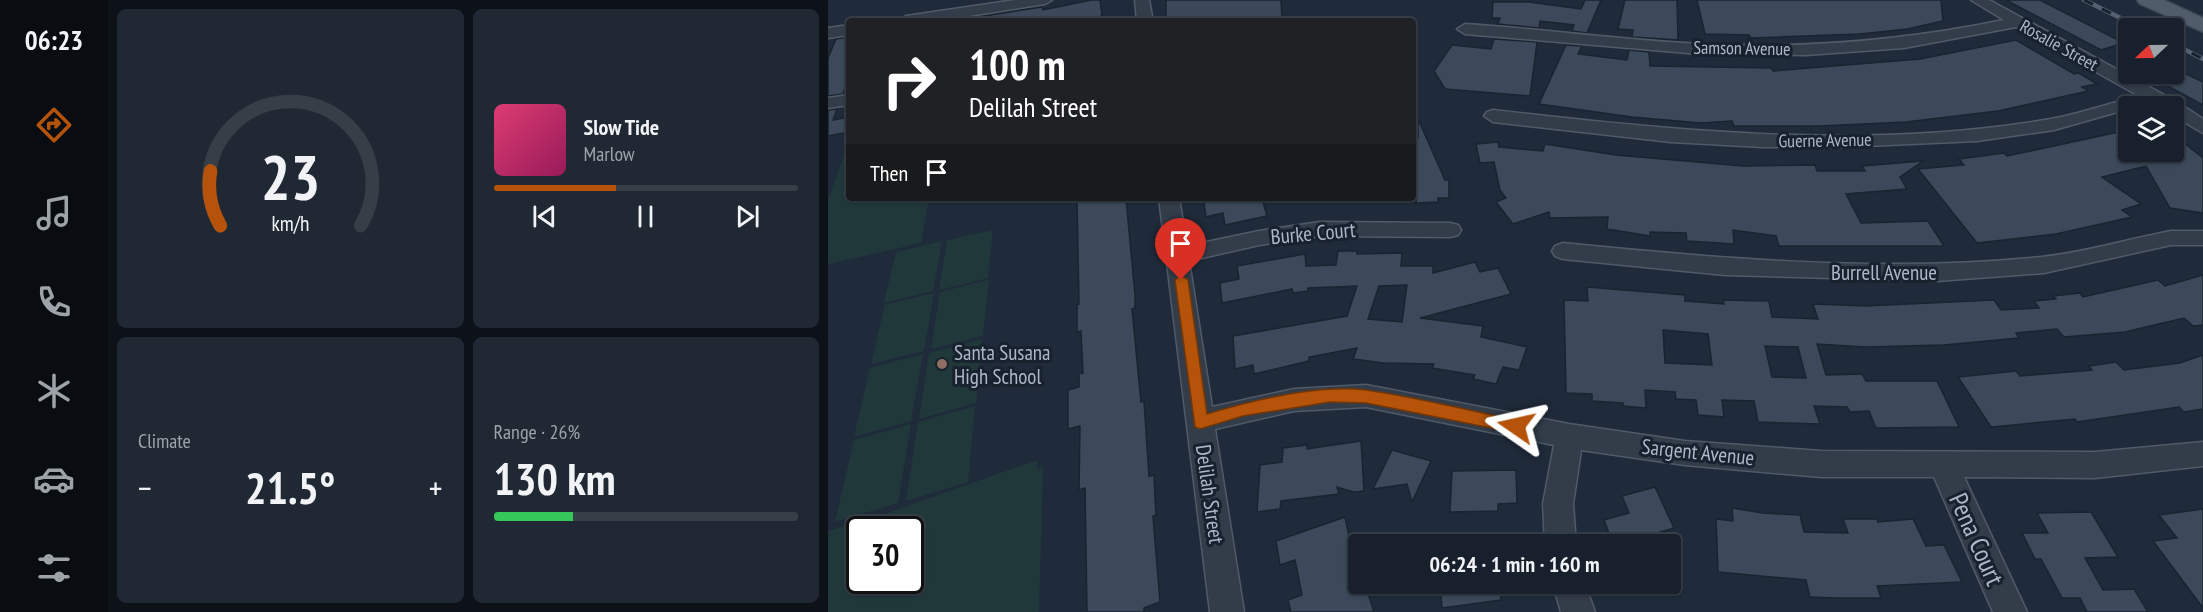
<!DOCTYPE html>
<html lang="en">
<head>
<meta charset="utf-8">
<style>
	:root { --surface:#17202c; --page:#202834; --text:#f1f3f6; --muted:#9ea3a9; --line:#363e48; --accent:#b45309 }
	body { margin:0; font-family:"PT Sans Narrow",sans-serif; background:var(--page); color:var(--text); height:100vh; display:flex; flex-direction:column; font-size:22px; white-space:nowrap }
	* { box-sizing:border-box; margin:0 }
	p { font-size:20px; color:var(--muted) }
	.icon { flex:none; width:33px; height:33px; fill:none; stroke:currentColor; stroke-width:2; stroke-linecap:round; stroke-linejoin:round }
	.map { position:relative; flex:1; overflow:hidden }
	.panel { display:flex; flex-direction:column; gap:9px; padding:9px; background:#0d1218; width:720px }
	.panel>* { flex:none }
	.top-card { position:absolute; left:18px; top:18px; width:570px; height:183px; border-radius:6px; box-shadow:0 2px 4px #0004,0 0 0 2px var(--line); background:#202124; color:#fff; overflow:hidden }
	.needle { width:39px; rotate:248deg }
	.tools { position:absolute; left:1290px; top:18px; display:grid; gap:12px }
	.tools a { display:grid; place-items:center; width:66px; height:66px; border-radius:6px; background:var(--surface); box-shadow:0 2px 4px #0004,0 0 0 2px var(--line); font-size:30px }
	.speed { position:absolute; left:18px; top:516px; display:flex; gap:12px; font-size:30px; font-weight:700; text-align:center }
	.speed>* { display:grid; place-content:center; width:78px; height:78px; border-radius:50%; background:var(--surface); box-shadow:0 2px 4px #0004,0 0 0 2px var(--line); line-height:1 }
	.speed .limit { border:3px solid #111; border-radius:9px; background:#fff; color:#111 }
	.pin { position:absolute; display:grid; place-items:center; width:51px; height:51px; color:#fff; margin:-62px -26px; border-radius:50% 50% 50% 0; rotate:-45deg; box-shadow:0 0 6px #0007 }
	.pin .icon { rotate:45deg }
	.me { position:absolute; width:66px; margin:-33px; rotate:281deg; stroke-linejoin:round; filter:drop-shadow(0 0 4px #0008) }
	.turn { display:flex; align-items:center; gap:21px; height:126px; padding:0 24px; font-size:27px }
	.turn .icon { width:78px; height:78px; stroke-width:2.5 }
	.turn b { display:block; font-size:42px; line-height:51px }
	.then { display:flex; align-items:center; height:57px; padding:0 24px; background:#0003; gap:12px; font-size:22px }
	.big { font-size:45px; font-weight:700; line-height:1.1 }
	.panel .widget { flex:1; display:flex; flex-direction:column; justify-content:center; gap:9px; min-width:0; padding:0 21px; border-radius:9px; background:var(--page) }
	.panel .dial { align-items:center; gap:0 }
	.dial svg { height:156px; overflow:visible; fill:none; stroke:var(--line); stroke-width:7; stroke-linecap:round; text-anchor:middle }
	.dial text { fill:var(--text); stroke:none }
	.song { display:flex; align-items:center; gap:18px }
	.cover { width:72px; height:72px; border-radius:9px; background:linear-gradient(135deg,hsl(340 70% 55%),hsl(330 70% 35%)) }
	.played { height:6px; border-radius:3px; background:linear-gradient(90deg,var(--accent) 40%,var(--line) 40%) }
	.keys { display:flex; justify-content:space-around; direction:ltr }
	.heat { display:flex; justify-content:space-between; align-items:center; font-size:33px; direction:ltr }
	.charge { height:9px; border-radius:4px; background:linear-gradient(90deg,#34c759 26%,var(--line) 0) }
	.panel .tiles { flex:1; display:grid; gap:9px; grid-template-columns:repeat(2,1fr) }
	.trip { position:absolute; left:520px; top:534px; width:333px; height:60px; border-radius:6px; background:var(--surface); box-shadow:0 2px 4px #0004,0 0 0 2px var(--line); font-weight:700; line-height:60px; text-align:center }
	main { display:flex; flex:1; min-height:0 }
	.tab-bar { display:flex; flex-direction:column; width:108px; justify-content:space-around; align-items:center; background:#090d12; color:var(--muted) }
	.tab-bar .icon { width:42px; height:42px }
	.tab-bar .selected { color:var(--accent) }
	.tab-bar b { font-size:27px; color:var(--text) }
	.map>svg:first-child { display:block }
</style>
</head>
<body>
<main>
<nav class="tab-bar">
<b>06:23</b>
<svg class="icon selected" aria-label="directions" viewBox="0 0 24 24"><path d="M12 3l9 9-9 9-9-9zM9 14v-3h6M13 9l2 2-2 2"/></svg>
<svg class="icon" aria-label="music" viewBox="0 0 24 24"><path d="M9 18V5l10-2v13"/><circle cx="6" cy="18" r="3"/><circle cx="16" cy="16" r="3"/></svg>
<svg class="icon" aria-label="phone" viewBox="0 0 24 24"><path d="M5 4h4l2 5-3 2q2 4 5 5l2-3 5 2v4C11 20 4 13 5 4z"/></svg>
<svg class="icon" aria-label="climate" viewBox="0 0 24 24"><path d="M12 3v18M4 7l16 10M4 17L20 7"/></svg>
<svg class="icon" aria-label="car" viewBox="0 0 24 24"><path d="M5 17H2v-5l4-1 3-4h7l3 4 3 1v5h-3M9 17h6M6 11h13"/><circle cx="7" cy="17" r="2"/><circle cx="17" cy="17" r="2"/></svg>
<svg class="icon" aria-label="filters" viewBox="0 0 24 24"><path d="M4 7h16M4 17h16"/><circle cx="9" cy="7" r="2"/><circle cx="15" cy="17" r="2"/></svg>
</nav>
<section class="panel">
<div class="tiles">
<div class="widget dial"><svg viewBox="0 0 100 80">
<path d="M14 69A42 42 0 1 1 86 69"/>
<path d="M14 69A42 42 0 0 1 9 41" stroke="#b45309"/>
<text x="50" y="56" font-size="32" font-weight="700">23</text>
<text x="50" y="72" font-size="11">km/h</text>
</svg></div>
<div class="widget">
<div class="song"><i class="cover"></i><div><b>Slow Tide</b><p>Marlow</p></div></div>
<div class="played"></div>
<div class="keys"><svg class="icon" aria-label="previous" viewBox="0 0 24 24"><path d="M18 5L8 12l10 7zM5 5v14"/></svg><svg class="icon" aria-label="pause" viewBox="0 0 24 24"><path d="M8 5v14M16 5v14"/></svg><svg class="icon" aria-label="next" viewBox="0 0 24 24"><path d="M6 5l10 7-10 7zM19 5v14"/></svg></div>
</div>
<div class="widget"><p>Climate</p>
<div class="heat"><a>−</a><b class="big">21.5°</b><a>+</a></div>
</div>
<div class="widget"><p>Range · 26%</p><b class="big">130 km</b><div class="charge"></div></div>
</div>
</section>
<div class="map">
<svg width="1375" height="612" viewBox="0 0 1375 612">
	<rect width="100%" height="100%" fill="#1f2b3a"/>
	<g fill="#21383b" fill-rule="evenodd">
		<path d="M21 154V198H101L93 243 0 264V200L16 155Z"/>
		<path d="M165 230 160 278 111 290 119 240Z"/>
		<path d="M114 241 105 291 56 303 68 252Z"/>
		<path d="M161 280 155 336 103 349 112 292Z"/>
		<path d="M106 293 96 351 43 364 57 305Z"/>
		<path d="M154 339 148 403 91 419 101 353Z"/>
		<path d="M95 354 83 421 26 437 42 368Z"/>
		<path d="M147 406 140 482 78 501 90 422Z"/>
		<path d="M83 424 70 503 7 522 26 440Z"/>
		<path d="M209 460V469L215 468 211 612H0V531L51 516ZM32 530H82V580H32Z"/>
	</g>
	<g fill="#3b495a" stroke="#1a2430" stroke-width="1.5" fill-rule="evenodd">
		<path d="M264 0H272L274 16 270 17V21H150V17L214 7 215 10Z"/>
		<path d="M338 0H453L454 21H338Z"/>
		<path d="M757 0H773L759 33 744 31 746 25 712 21 711 28 670 24 672 18H664L665 2H701L753 9Z"/>
		<path d="M797 0H849L850 40 804 37 805 30 790 29Z"/>
		<path d="M869 0H1113L1115 21 1079 29 1032 34 923 38 921 35 877 34Z"/>
		<path d="M1178 0H1212L1296 43 1273 50Z"/>
		<path d="M21 37V76L15 94 0 96V58L8 39Z"/>
		<path d="M666 39 709 42 702 96 617 89 606 71 624 45 663 49Z"/>
		<path d="M1188 40 1246 74 1251 73 1269 84 1254 87 1260 91 1170 111 1078 122 993 126H906L904 121 873 123 804 117 711 104 738 45 754 46 750 54 799 60 801 50 821 52 822 66 943 68 945 71 1092 59Z"/>
		<path d="M1346 68 1375 82V105L1318 74H1346Z"/>
		<path d="M9 109 5 120 21 117V132L0 136V110Z"/>
		<path d="M590 119 617 180H621V198H610V202L588 203 589 158 585 159V139L590 138Z"/>
		<path d="M1300 130V152H1346V135L1375 158V213L1342 208 1318 166 1274 177 1313 204 1294 210 1304 217 1228 234 1149 243 1090 169 1136 165 1131 159 1176 153 1179 156Z"/>
		<path d="M670 142 671 147 715 151 717 144 788 155 915 166 987 165 989 171H1037L1034 166 1095 161 1072 177 1079 189 1018 194 1033 223 1100 221 1116 246H951L948 236 905 230 906 244 859 241 858 233 822 232V236L779 229 780 217 722 218 721 212 685 224 668 202 678 198 672 190 666 162 652 163 648 144Z"/>
		<path d="M249 198H298L307 295V308L304 309 313 402 316 401 321 476 326 475 328 515 325 516 332 602 316 608V612H259L257 488 251 490 252 426 240 429V390L251 387V374L255 373 253 331 249 332V305L251 304Z"/>
		<path d="M393 198H434L439 216 397 225 395 213 378 217 376 202Z"/>
		<path d="M510 251H529V254L574 253 573 266H605V273L647 262 652 272 670 268 683 294 592 318 655 326 653 337 699 347 691 370 675 367 668 384 645 379 647 375 604 368 606 364 555 363 525 359 529 348 481 357V361L426 374 425 365 407 369 405 336 519 316 529 286 480 288V291L465 293 464 289 394 303 392 283 411 279 409 266 477 254 478 266 508 265ZM579 285 574 322 540 319 551 286Z"/>
		<path d="M1375 275V325L1365 326 1356 318 1297 332 1236 337 1229 329 1188 333 1191 338 1116 345 1037 347 989 344 998 375 1034 374 1038 381H1109L1131 427 1048 428 1041 411 1022 412 1019 407 986 406 992 424 930 422 926 401 894 400 896 417 870 415 868 400 848 399 847 392 817 390 818 408 795 406V403L764 401V394L738 393 736 300 760 301 759 287 857 295V301L896 304 895 300 941 301 944 317 990 319 985 304 1037 306 1166 300 1173 310 1211 308 1206 301 1228 299 1225 296 1252 293 1255 297 1330 280 1337 286ZM835 330 880 334 884 365 837 363ZM937 346 970 347 978 378 944 377Z"/>
		<path d="M1375 355V409L1356 412 1351 407 1249 422 1247 419 1163 427 1130 377 1188 371 1192 376 1264 370 1261 366 1288 362 1296 370 1352 363Z"/>
		<path d="M533 441 536 491 526 492 509 487 511 494 453 501 452 509 429 512 432 465 454 462 455 448 479 445V449Z"/>
		<path d="M564 450 603 461 584 502 579 484 545 489Z"/>
		<path d="M688 470 689 503 670 504V511L622 512 624 471Z"/>
		<path d="M827 487 846 528 829 533 835 544H785L776 520 801 513 794 496Z"/>
		<path d="M904 508 935 513 972 515 976 532 1020 533 1015 519H1049L1050 522 1085 519 1098 546 1116 545 1134 582 1049 586 1053 598H1007L982 597 978 580 890 572 888 519 905 521Z"/>
		<path d="M1375 509V608L1325 541 1349 538 1331 515Z"/>
		<path d="M1263 512 1290 557 1257 558 1275 590 1306 589 1320 612H1259L1252 598H1234L1213 559H1207L1194 533H1220L1209 513Z"/>
		<path d="M517 517 531 584H537L546 612H463L460 600 474 595 467 560 452 565 448 541Z"/>
		<path d="M612 584H671L673 600 614 608Z"/>
	</g>
	<g fill="none" stroke-linecap="round" stroke-linejoin="round">
		<g stroke="#505a68" stroke-width="3">
			<g id="minor">
				<path d="M187 0H224L217 4 109 21H70L78 16Z"/>
				<path d="M307 0H321L325 21H309Z"/>
				<path d="M1143 0H1161L1349 102 1375 119V133L1346 116V106H1331L1324 103 1300 106V109L1226 130 1149 141 1016 147H934L843 142 665 122 656 116 659 112 665 110C850 131 1038 151 1223 119 1252 114 1282 103 1311 96L1188 27 1076 48 978 55 871 54 637 34 629 29 637 24C716 29 794 40 873 44 977 49 1073 41 1176 20Z"/>
				<path d="M21 25V35L0 38V28Z"/>
				<path d="M21 95V105L0 108V98Z"/>
				<path d="M331 198H351L359 246 431 231 492 222 622 223 630 225 633 230 630 235 622 237 492 236 431 245 361 261 384 407 466 389 538 385 741 424 857 441 993 451 1267 452 1375 442V466L1267 478 1136 477 1199 612H1165L1106 477H993L857 465 753 450 745 504 748 544H717L715 504 726 445 538 407 466 411 387 429 416 612H382Z"/>
				<path d="M1343 231H1375V245H1343L1216 273 1109 281 897 275 735 259 727 256 724 251 727 246 735 243C894 259 1054 273 1213 257 1256 253 1300 239 1343 231Z"/>
				<path d="M725 584H757L767 612H733Z"/>
			</g>
		</g>
		<g stroke="#3c4653" stroke-width="3">
			<path id="primary" d="M1309 0H1336L1375 18V32L1312 4Z"/>
		</g>
		<use href="#minor" fill="#333d4a" fill-rule="evenodd"/>
		<use href="#primary" fill="#515c6a" fill-rule="evenodd"/>
		<g stroke="#546171" stroke-width="4.5">
			<g id="rail">
				<path d="M1256 0 1313 28"/>
				<path d="M1346 44 1375 59"/>
			</g>
		</g>
		<use href="#rail" stroke="#18222e" stroke-width="3" stroke-dasharray="10" stroke-linecap="butt"/>
	</g>
	<path fill="#b45309" stroke="#753606" stroke-width="1.5" d="M353 275 360 280 379 414C426 400 489 384 538 390 588 397 639 410 688 420L696 426 688 433 538 403 502 402 415 416 372 429 367 427 347 280Z"/>
	<circle fill="#8d6e63" stroke="#18222e" stroke-width="2" cx="114" cy="364" r="6"/>
	<g text-anchor="middle" dominant-baseline="central" stroke-width="6" stroke-linejoin="round" paint-order="stroke">
		<g font-size="18" fill="#adb7c7" stroke="#18222e">
			<text transform="translate(1231 45) rotate(29)">Rosalie Street</text>
			<text transform="translate(914 48) rotate(1)">Samson Avenue</text>
			<text transform="translate(997 140) rotate(-1)">Guerne Avenue</text>
		</g>
		<g font-size="21" fill="#adb7c7" stroke="#18222e">
			<text transform="translate(485 233) rotate(-5)">Burke Court</text>
			<text x="1056" y="272">Burrell Avenue</text>
			<text transform="translate(870 452) rotate(6)">Sargent Avenue</text>
			<text transform="translate(382 494) rotate(82)">Delilah Street</text>
		</g>
		<g font-size="21" fill="#adb7c7" stroke="#18222e" text-anchor="start">
			<text x="126" y="352">Santa Susana<tspan x="126" dy="24">High School</tspan></text>
		</g>
		<g font-size="26" fill="#adb7c7" stroke="#18222e">
			<text transform="translate(1149 539) rotate(66)">Pena Court</text>
		</g>
	</g>
</svg>
<div class="tools">
<a><svg class="needle" viewBox="-14 -14 28 28"><path d="M0-13l5 13h-10z" fill="#e53935"/><path d="M0 13l5-13h-10z" fill="#9ea3a9"/></svg></a>
<a><svg class="icon" aria-label="layers" viewBox="0 0 24 24"><path d="M12 4l9 5-9 5-9-5zM3 14l9 5 9-5"/></svg></a>
</div>
<div class="speed"><div class="limit">30</div></div>
<div class="pin" style="left:353px;top:280px;background:#d93025"><svg class="icon" aria-label="arrive" viewBox="0 0 24 24"><path d="M6 21V4h12l-3 4 3 4H6"/></svg></div>
<svg class="me" style="left:688px;top:426px" viewBox="-20 -20 40 40"><path d="M0-17L14 15 0 8-14 15z" fill="#b45309" stroke="#fff" stroke-width="4"/></svg>
<div class="trip">06:24 · 1 min · 160 m</div>
<div class="top-card">
<div class="turn"><svg class="icon" aria-label="right" viewBox="0 0 24 24"><path d="M7 20v-9h11M14 6l5 5-5 5"/></svg><div><b>100 m</b>Delilah Street</div></div>
<div class="then">Then<svg class="icon" aria-label="arrive" viewBox="0 0 24 24"><path d="M6 21V4h12l-3 4 3 4H6"/></svg></div>
</div>
</div>
</main>
</body>
</html>
